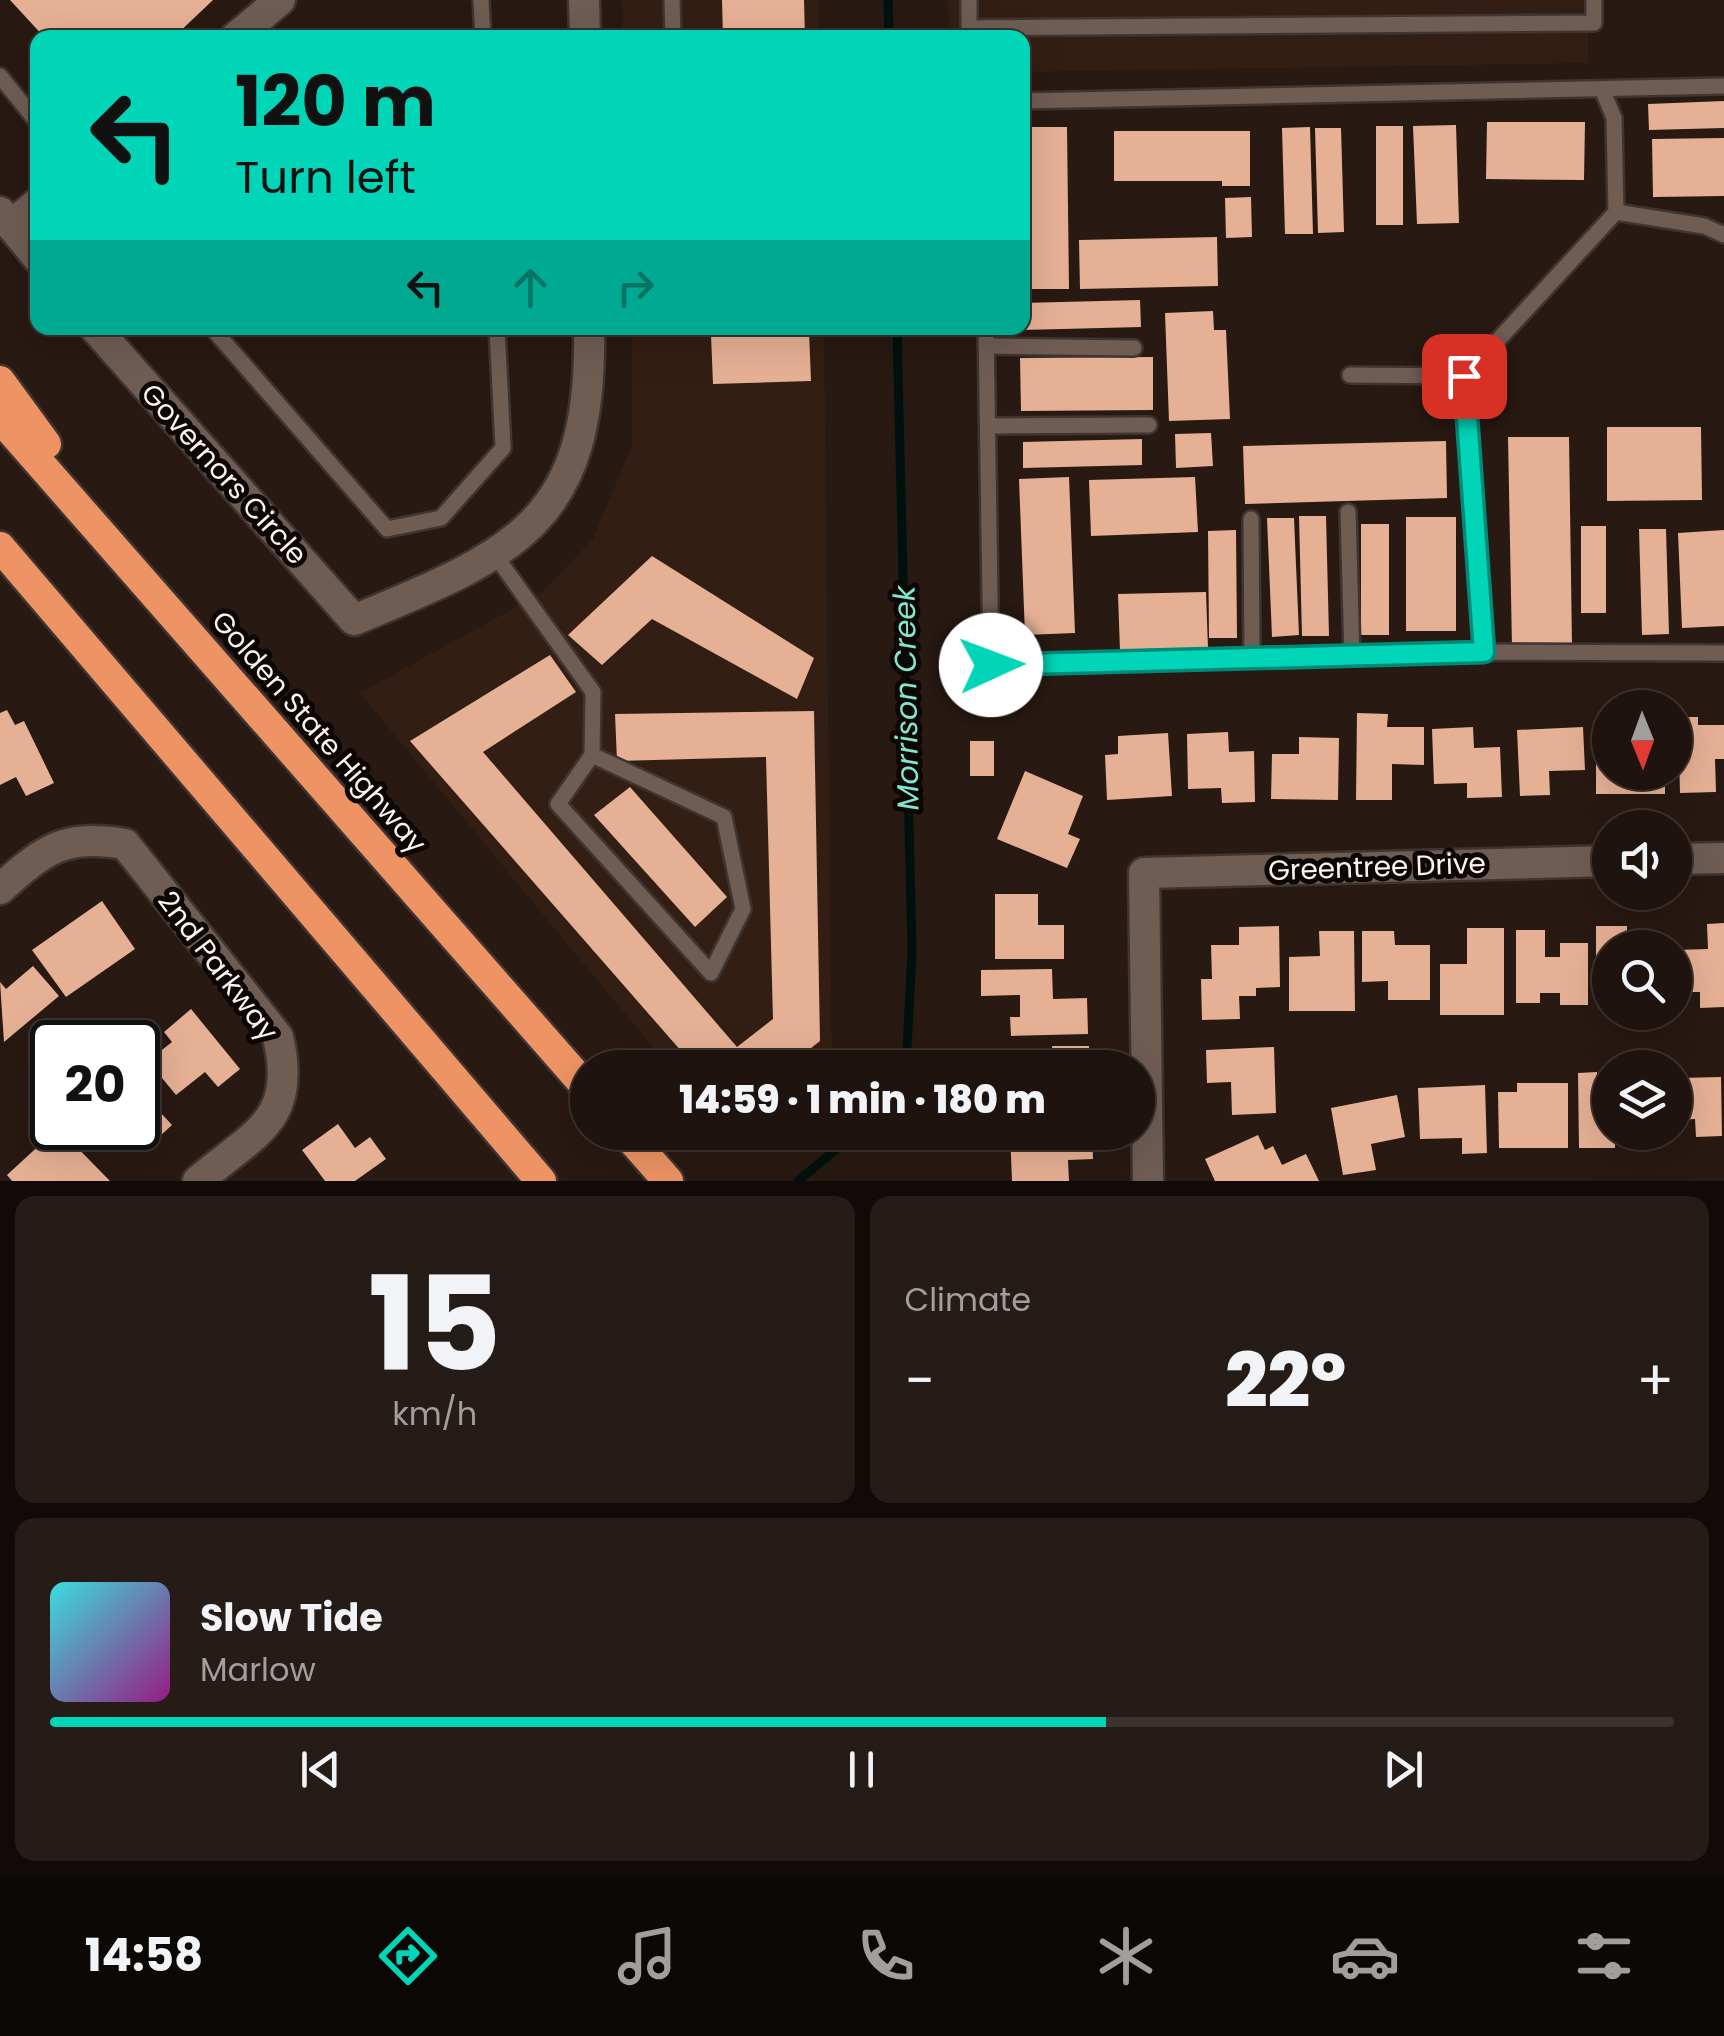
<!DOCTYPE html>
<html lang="en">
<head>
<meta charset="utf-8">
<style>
	:root { --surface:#1e130e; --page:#261c17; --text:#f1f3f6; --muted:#a19e9e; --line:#3c322e; --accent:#00d5b7 }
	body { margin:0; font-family:Poppins,sans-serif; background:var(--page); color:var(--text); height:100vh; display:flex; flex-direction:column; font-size:38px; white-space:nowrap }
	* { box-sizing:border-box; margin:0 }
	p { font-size:32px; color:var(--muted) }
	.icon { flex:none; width:55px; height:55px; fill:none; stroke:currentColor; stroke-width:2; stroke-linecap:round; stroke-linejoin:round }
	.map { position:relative; height:1181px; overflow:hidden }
	.panel { display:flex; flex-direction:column; gap:15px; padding:15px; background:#100a08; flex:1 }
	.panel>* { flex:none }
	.hud { position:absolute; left:30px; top:30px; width:1000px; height:305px; border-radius:20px; box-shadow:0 10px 40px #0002,0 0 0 2px var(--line); background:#00d5b7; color:#111; overflow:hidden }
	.needle { width:65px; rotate:179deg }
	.tools { position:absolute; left:1592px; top:690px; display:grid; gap:20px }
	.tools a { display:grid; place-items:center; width:100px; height:100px; border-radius:50%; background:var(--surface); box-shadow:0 10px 40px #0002,0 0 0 2px var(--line); font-size:50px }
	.speed { position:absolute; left:30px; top:1020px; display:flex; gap:20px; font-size:50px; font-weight:700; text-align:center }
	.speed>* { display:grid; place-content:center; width:130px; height:130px; border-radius:50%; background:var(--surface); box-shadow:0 10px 40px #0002,0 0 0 2px var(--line); line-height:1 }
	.speed .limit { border:5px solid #111; border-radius:15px; background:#fff; color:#111 }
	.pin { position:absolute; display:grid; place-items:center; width:85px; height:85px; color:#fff; margin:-42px; border-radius:20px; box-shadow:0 5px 15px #0006 }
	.me { position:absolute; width:110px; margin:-55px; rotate:88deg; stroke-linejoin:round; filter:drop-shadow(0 0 8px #0008) }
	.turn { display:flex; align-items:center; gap:35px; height:210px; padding:0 40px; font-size:45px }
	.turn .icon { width:130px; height:130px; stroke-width:2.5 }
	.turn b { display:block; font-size:70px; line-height:85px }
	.lanes { display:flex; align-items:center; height:95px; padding:0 40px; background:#0003; justify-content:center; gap:50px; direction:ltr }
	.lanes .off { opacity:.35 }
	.big { font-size:75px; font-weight:800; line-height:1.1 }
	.panel .card { flex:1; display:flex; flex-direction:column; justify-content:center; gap:15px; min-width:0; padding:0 35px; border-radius:20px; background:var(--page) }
	.panel .dial { align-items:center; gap:0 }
	.dial b { font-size:130px; line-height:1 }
	.song { display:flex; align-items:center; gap:30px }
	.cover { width:120px; height:120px; border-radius:15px; background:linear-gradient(135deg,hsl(180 70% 55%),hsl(310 70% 35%)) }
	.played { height:10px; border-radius:5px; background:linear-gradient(90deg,var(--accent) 65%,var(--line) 65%) }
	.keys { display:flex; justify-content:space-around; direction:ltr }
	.heat { display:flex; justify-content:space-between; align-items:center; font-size:55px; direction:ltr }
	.panel .tiles { flex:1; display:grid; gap:15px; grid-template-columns:1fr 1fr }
	.card:last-child { grid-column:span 2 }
	.trip { position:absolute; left:570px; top:1050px; width:585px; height:100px; border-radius:50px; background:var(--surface); box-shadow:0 10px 40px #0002,0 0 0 2px var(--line); font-weight:800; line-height:100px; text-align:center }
	.tabs { display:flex; height:160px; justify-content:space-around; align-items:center; background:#0c0806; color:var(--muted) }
	.tabs .icon { width:70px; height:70px }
	.tabs .current { color:var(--accent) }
	.tabs b { font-size:45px; color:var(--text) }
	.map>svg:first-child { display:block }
</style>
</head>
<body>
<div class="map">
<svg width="1724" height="1181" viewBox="0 0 1724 1181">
	<rect width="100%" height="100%" fill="#281912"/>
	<g fill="#331e13">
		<path d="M622 0H819V37H623Z"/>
		<path d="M948 0H1588V63L1023 72 1022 38 949 37Z"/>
		<path d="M632 328H824L832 1068 669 1067 360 693 541 593 593 539 632 445Z"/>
	</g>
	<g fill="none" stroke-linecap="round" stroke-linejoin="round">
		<g stroke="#00110d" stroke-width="9">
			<path d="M888 0 889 38"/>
			<path d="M897 328 912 950 906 1068"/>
			<path d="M798 1181 857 1132"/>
		</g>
	</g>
	<g fill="#e6b095">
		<path d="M10 0H213L173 38H45Z"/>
		<path d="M722 0H804L805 38H723Z"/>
		<path d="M1724 101V128L1649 130 1648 104Z"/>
		<path d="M1487 122H1585L1584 180 1486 179Z"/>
		<path d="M1456 125 1459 223 1417 224 1413 126Z"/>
		<rect x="1376" y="126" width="27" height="99"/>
		<path d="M1022 127H1067L1069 289H1022Z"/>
		<path d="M1310 127 1313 234H1285L1282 128Z"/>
		<path d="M1315 128H1341L1344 232 1318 233Z"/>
		<path d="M1114 131H1250V186H1222V181H1114Z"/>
		<path d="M1724 138V196L1653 197 1652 139Z"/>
		<path d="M1251 197 1252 237 1226 238 1225 198Z"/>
		<path d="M1217 237 1218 286 1080 289 1079 240Z"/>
		<path d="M1140 300 1141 327 1022 330V303Z"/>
		<path d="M1213 311 1214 330H1226L1230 419 1169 421 1165 313Z"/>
		<path d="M809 332 811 381 713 384 711 335Z"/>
		<path d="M1153 357V410L1021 411 1020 358Z"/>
		<path d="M1607 427H1701L1702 500 1607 501Z"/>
		<path d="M1211 433 1213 466 1176 468 1175 434Z"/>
		<path d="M1508 437H1569L1572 646 1512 647Z"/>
		<path d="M1142 439V465L1023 468V442Z"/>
		<path d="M1446 441 1447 498 1245 504 1243 446Z"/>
		<path d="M1069 477 1075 633 1025 635 1019 479Z"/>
		<path d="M1195 477 1198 532 1091 536 1089 480Z"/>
		<path d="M1299 516H1326L1329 636H1302Z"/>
		<rect x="1406" y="517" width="50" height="114"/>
		<path d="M1267 518H1294L1299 635 1272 637Z"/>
		<rect x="1361" y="524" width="28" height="111"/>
		<rect x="1581" y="526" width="25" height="87"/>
		<path d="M1639 529H1666L1669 634 1642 635Z"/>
		<path d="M1236 530 1237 638H1209L1208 531Z"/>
		<path d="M1724 530V626L1682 628 1678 533Z"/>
		<path d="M652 556 814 658 797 699 652 619 602 665 568 635Z"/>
		<path d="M1206 592 1208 648 1120 651 1118 594Z"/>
		<path d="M550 655 576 692 483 752 737 1047 773 1019 766 757 617 761 615 714 814 711 820 1041 786 1068H696L410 741Z"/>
		<path d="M7 710 15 725 24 721 54 783 26 796 16 777 0 785V713Z"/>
		<path d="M1357 713 1388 714 1387 727H1424V765L1392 764V800H1356Z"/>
		<path d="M1678 717H1698V725H1724V759H1715L1716 792 1680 793Z"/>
		<path d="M1473 727 1474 748 1500 747 1502 797 1467 798V783L1434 784 1432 729Z"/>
		<path d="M1583 727 1585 770 1549 771 1550 795 1520 796 1517 730Z"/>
		<path d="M1228 732 1229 752 1254 751 1255 802 1222 803 1221 788 1188 789 1187 734Z"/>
		<path d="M1168 733 1172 796 1107 800 1105 755 1118 754V736Z"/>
		<path d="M1299 737 1339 738 1338 800 1271 799 1272 754H1299Z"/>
		<rect x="970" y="741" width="24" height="35"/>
		<path d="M1596 750H1610V772H1665V794H1596Z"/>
		<path d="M1025 771 1083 796 1068 834 1080 839 1067 868 997 839Z"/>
		<path d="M630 787 727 897 695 927 594 815Z"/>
		<path d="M995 894H1038V925H1064V959H995Z"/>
		<path d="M102 901 135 949 66 997 32 950Z"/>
		<path d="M1724 923V1007L1700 1008V992H1676L1675 950 1708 949 1707 924Z"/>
		<path d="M1279 926 1280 987 1256 988V996H1239L1240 1019 1202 1020 1201 979H1212L1211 945H1239V927Z"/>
		<path d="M1596 926H1627V948H1610V997H1596Z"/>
		<path d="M1467 928H1504V1015H1440V964H1467Z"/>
		<path d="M1516 930H1545V957H1560V943H1588V1005H1560V993H1540V1003H1516Z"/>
		<path d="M1319 931H1354L1355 1011H1289V957L1320 956Z"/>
		<path d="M1362 931H1394L1395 945H1430V1000H1388V981L1362 982Z"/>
		<path d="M33 966 59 996 4 1042 0 982 6 989Z"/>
		<path d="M1052 969 1053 999 1087 998 1088 1034 1011 1036 1010 1017H1020V995L981 996V970Z"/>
		<path d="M191 1009 240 1069 218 1087 205 1072 176 1095 148 1061 172 1042 164 1032Z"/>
		<path d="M1052 1046H1089V1068H1012V1056L1053 1055Z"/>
		<path d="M1274 1047 1276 1113 1232 1115 1231 1082 1207 1083 1206 1050Z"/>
		<path d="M1675 1070H1680V1078L1721 1077 1722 1136 1696 1137 1695 1119 1680 1120V1132H1675Z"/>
		<path d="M1597 1072V1081H1610V1132H1615V1148H1579L1578 1073Z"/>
		<path d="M1517 1083H1568V1148H1499L1498 1092H1517Z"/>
		<path d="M1485 1085 1487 1153 1462 1154V1138L1420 1139 1418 1088Z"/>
		<path d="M138 1088 172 1125 147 1148 128 1128H138Z"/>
		<path d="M1397 1095 1405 1137 1371 1144 1376 1170 1343 1175 1331 1108Z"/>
		<path d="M338 1124 355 1148 370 1137 386 1159 355 1181H325L302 1150Z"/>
		<path d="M58 1128 110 1181H12L7 1175Z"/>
		<path d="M77 1128H127L101 1152Z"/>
		<path d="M1010 1132H1092L1093 1159 1068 1160 1069 1181H1012Z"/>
		<path d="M1258 1135 1265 1150 1273 1146 1282 1165 1306 1154 1319 1181H1215L1205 1159Z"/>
	</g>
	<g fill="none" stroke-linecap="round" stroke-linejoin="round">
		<g stroke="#3f3430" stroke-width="20">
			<g id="service">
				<path d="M481 0 483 38"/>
				<path d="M672 0 673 38"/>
				<path d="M969 0V28L1594 23V0"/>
				<path d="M0 76 38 123"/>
				<path d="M1022 101 1724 86"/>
				<path d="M1616 212 1704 226 1724 235"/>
				<path d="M212 328 387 529 441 518 503 448 497 328"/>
				<path d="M986 328 991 665 1484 652 1724 653"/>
				<path d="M986 346 1134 348"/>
				<path d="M1350 375 1465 376"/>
				<path d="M989 426 1149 425"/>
				<path d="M1348 512 1352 656"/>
				<path d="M1251 519 1252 658"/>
				<path d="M495 555 593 692 592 755 558 804 711 973 743 909 724 817 592 755"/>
				<path d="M1484 652 1465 376 1616 212 1614 118 1602 89"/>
			</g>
		</g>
		<g stroke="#3f3430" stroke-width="35">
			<g id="minor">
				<path d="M584 0 585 38"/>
				<path d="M235 38 280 0"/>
				<path d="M0 212 38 258"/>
				<path d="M11 225 38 203"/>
				<path d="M95 328 354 620C516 553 593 522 589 328"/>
				<path d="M1675 859 1724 858"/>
				<path d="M0 889C45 849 63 834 125 844L278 1037C298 1121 254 1133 198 1181"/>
				<path d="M1148 1181 1144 873 1610 861"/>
			</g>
		</g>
		<g stroke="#3f3430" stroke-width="35">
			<g id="motorway">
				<path d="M0 381 46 444"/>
				<path d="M0 418 588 1089"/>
				<path d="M0 547 541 1181"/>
				<path d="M625 1132 668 1181"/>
			</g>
		</g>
		<use href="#service" stroke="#6f5d54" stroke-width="15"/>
		<use href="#minor" stroke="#6f5d54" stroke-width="30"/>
		<use href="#motorway" stroke="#ee9464" stroke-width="30"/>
	</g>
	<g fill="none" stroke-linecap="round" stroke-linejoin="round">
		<g stroke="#008a77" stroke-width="25">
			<path id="route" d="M991 665 1484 652 1464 376"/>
		</g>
		<use href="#route" stroke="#00d5b7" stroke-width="18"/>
	</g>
	<g text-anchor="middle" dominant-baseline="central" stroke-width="10" stroke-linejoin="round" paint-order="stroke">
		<g font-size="28" fill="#fdf2ed" stroke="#0c0604">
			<text transform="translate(224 474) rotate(48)">Governors Circle</text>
			<text transform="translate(319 732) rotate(49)">Golden State Highway</text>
			<text transform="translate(1377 867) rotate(-2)">Greentree Drive</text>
			<text transform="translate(218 966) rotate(53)">2nd Parkway</text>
		</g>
		<g font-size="30" font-style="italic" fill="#80e8d1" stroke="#0c0604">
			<text transform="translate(906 698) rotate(-91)">Morrison Creek</text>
		</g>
	</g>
</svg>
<div class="tools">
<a><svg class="needle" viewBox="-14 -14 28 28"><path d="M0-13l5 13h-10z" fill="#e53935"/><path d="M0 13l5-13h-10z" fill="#a19e9e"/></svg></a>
<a><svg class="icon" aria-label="sound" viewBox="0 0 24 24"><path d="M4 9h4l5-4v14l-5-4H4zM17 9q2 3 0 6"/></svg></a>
<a><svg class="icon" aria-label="search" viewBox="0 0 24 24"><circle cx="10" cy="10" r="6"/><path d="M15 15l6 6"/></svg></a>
<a><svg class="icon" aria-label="layers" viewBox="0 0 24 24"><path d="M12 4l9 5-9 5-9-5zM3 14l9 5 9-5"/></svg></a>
</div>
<div class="speed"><div class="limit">20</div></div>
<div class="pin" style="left:1464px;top:376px;background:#d93025"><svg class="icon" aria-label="arrive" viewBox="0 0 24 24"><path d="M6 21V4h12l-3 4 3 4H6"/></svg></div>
<svg class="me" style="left:991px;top:665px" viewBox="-20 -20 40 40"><circle r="19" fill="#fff"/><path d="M0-13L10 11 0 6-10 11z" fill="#00d5b7"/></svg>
<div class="trip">14:59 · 1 min · 180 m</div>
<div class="hud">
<div class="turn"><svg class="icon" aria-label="left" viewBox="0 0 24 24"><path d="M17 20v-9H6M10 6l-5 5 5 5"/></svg><div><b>120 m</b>Turn left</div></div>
<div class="lanes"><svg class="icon" aria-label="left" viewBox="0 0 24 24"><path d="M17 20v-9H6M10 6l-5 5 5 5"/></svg><svg class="icon off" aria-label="ahead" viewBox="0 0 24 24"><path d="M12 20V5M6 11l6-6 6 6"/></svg><svg class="icon off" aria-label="right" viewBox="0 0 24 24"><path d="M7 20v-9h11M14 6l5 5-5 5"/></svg></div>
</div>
</div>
<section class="panel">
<div class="tiles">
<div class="card dial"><b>15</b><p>km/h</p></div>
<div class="card"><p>Climate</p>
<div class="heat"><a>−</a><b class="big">22°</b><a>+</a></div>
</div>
<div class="card">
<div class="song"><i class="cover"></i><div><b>Slow Tide</b><p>Marlow</p></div></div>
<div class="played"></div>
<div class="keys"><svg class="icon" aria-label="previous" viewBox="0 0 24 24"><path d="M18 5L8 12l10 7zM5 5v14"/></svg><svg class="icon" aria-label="pause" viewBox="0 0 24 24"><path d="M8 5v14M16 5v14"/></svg><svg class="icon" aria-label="next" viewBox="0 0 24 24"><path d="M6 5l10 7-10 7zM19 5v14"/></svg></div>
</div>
</div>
</section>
<nav class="tabs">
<b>14:58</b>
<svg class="icon current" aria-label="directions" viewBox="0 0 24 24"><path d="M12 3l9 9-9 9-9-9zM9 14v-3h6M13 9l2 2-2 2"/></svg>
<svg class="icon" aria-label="music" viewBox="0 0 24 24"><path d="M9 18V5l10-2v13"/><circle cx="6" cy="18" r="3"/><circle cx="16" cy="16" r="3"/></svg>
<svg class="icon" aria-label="phone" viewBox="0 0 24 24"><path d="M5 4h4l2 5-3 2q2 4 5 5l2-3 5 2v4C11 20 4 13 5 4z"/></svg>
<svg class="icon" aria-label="climate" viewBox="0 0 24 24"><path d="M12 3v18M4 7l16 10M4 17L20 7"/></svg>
<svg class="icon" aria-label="car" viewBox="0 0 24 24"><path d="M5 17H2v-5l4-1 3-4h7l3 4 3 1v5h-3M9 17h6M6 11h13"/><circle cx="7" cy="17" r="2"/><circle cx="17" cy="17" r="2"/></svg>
<svg class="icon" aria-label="filters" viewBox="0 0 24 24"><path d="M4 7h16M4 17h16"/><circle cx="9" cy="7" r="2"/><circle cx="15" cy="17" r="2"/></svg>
</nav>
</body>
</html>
